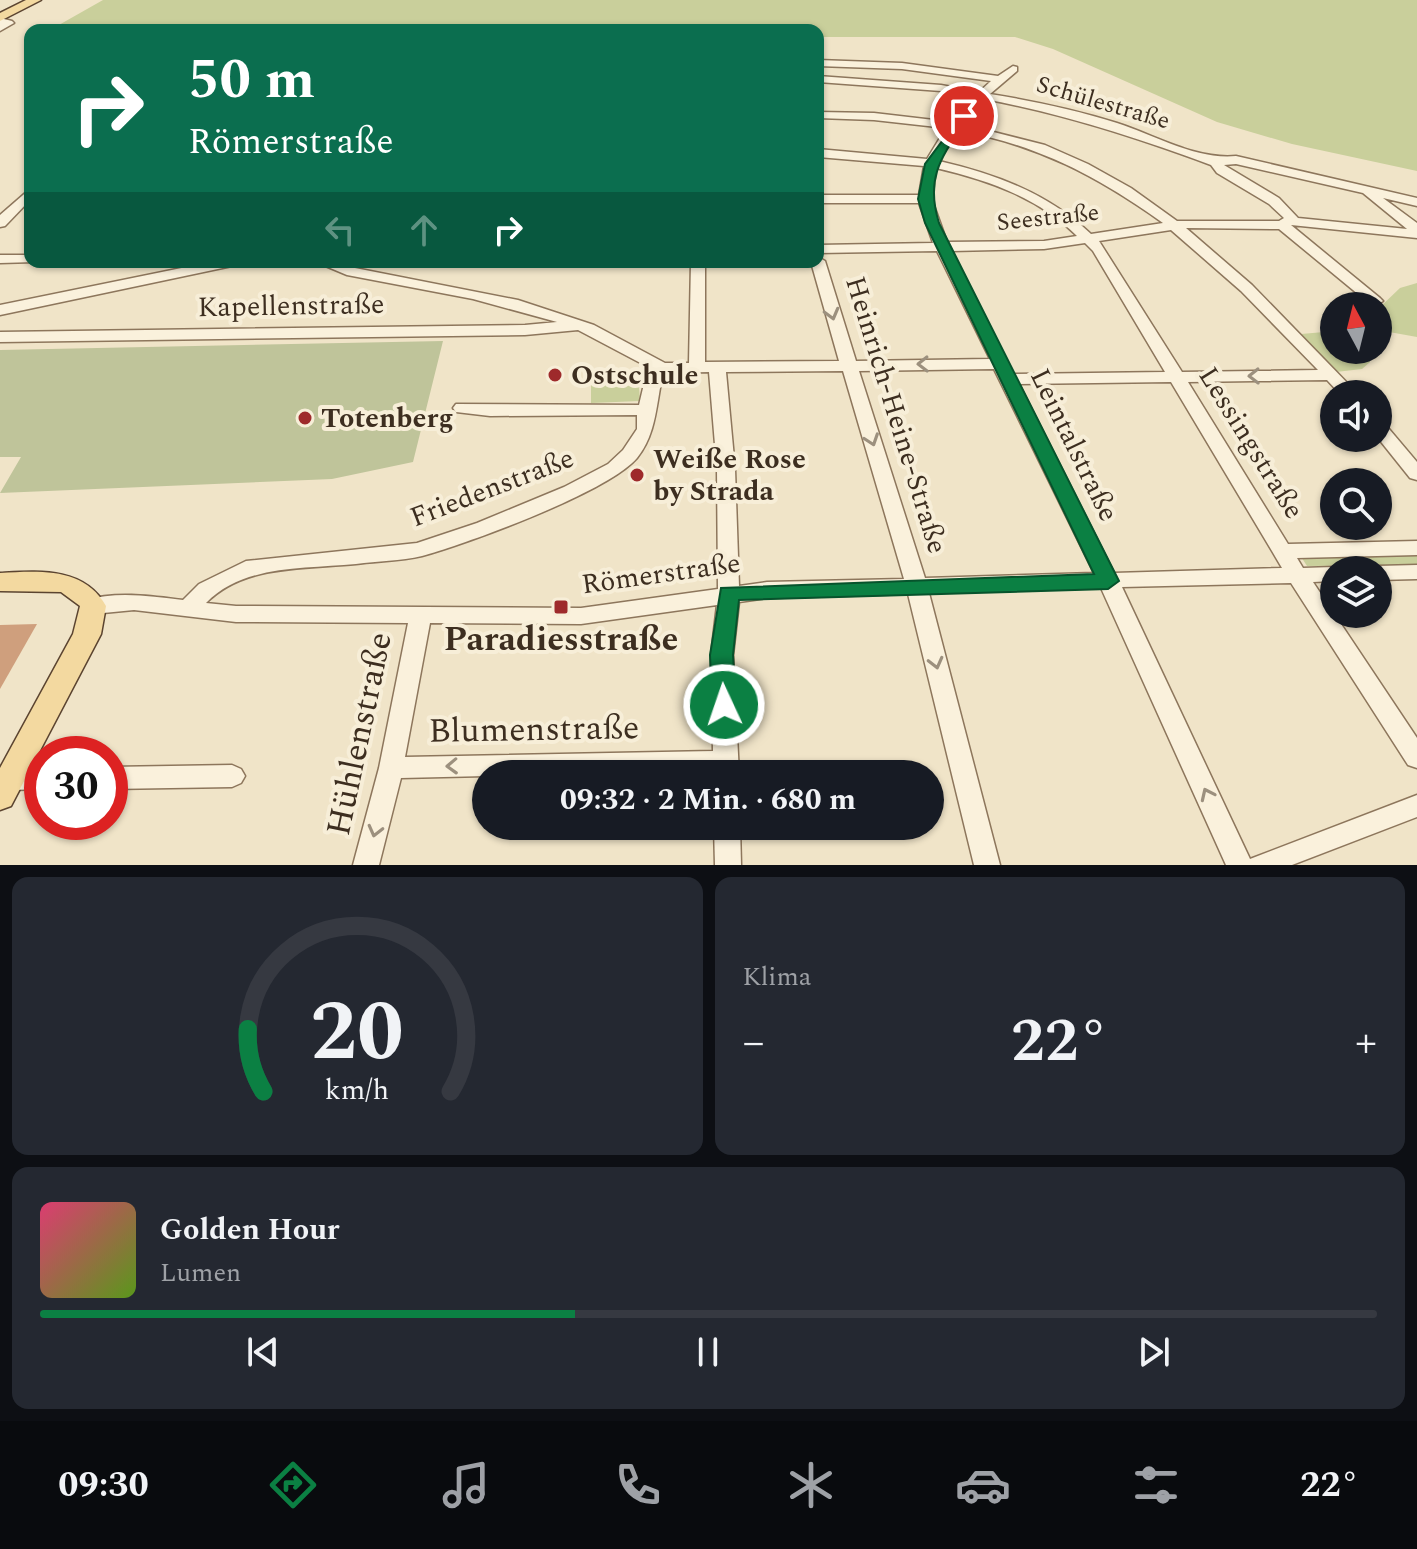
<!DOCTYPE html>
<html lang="de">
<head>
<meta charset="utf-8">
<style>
	:root { --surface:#171b24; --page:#242831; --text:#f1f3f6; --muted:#9ea1a6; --line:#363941; --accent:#0b8043 }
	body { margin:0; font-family:Spectral,serif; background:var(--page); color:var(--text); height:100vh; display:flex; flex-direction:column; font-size:30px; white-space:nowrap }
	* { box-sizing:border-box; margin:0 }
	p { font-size:26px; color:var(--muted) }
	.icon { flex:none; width:44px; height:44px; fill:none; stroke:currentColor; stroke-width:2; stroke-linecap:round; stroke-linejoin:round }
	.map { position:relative; height:865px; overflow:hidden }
	.sheet { display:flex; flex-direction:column; gap:12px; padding:12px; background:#0d0f14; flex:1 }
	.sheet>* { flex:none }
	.hud { position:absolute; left:24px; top:24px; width:800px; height:244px; border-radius:16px; box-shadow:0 2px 6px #0004; background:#0b6e4f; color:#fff; overflow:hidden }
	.needle { width:52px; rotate:353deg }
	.tools { position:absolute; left:1320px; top:292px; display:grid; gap:16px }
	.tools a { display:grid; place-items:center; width:72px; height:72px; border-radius:50%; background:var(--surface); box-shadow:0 2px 6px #0004; font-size:40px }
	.speed { position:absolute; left:24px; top:736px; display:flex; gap:16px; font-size:40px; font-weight:700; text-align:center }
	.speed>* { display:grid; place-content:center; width:104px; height:104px; border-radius:50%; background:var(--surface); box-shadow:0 2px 6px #0004; line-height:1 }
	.speed .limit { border:12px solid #d22; background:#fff; color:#111 }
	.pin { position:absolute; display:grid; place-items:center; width:68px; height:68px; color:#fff; margin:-34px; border:4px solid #fff; border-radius:50%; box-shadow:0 2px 8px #0007 }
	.me { position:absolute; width:88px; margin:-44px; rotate:357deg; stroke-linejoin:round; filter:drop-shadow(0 0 6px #0008) }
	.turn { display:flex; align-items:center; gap:28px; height:168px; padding:0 32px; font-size:36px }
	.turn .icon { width:104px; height:104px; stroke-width:2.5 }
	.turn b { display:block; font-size:56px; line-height:68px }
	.lanes { display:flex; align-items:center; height:76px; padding:0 32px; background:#0003; justify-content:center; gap:40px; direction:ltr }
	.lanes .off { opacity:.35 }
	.big { font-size:60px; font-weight:700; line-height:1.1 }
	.sheet .widget { flex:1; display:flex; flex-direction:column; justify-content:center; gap:12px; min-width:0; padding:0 28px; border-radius:16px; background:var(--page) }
	.sheet .dial { align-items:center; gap:0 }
	.dial svg { height:208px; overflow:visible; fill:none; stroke:var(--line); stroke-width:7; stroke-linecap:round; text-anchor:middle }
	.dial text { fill:var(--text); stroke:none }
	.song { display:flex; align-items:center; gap:24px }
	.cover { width:96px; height:96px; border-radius:12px; background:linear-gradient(135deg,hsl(340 70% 55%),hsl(90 70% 35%)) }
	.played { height:8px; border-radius:4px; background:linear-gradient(90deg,var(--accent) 40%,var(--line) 40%) }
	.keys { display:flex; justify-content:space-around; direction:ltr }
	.heat { display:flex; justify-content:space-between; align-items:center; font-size:44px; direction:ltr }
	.sheet .tiles { flex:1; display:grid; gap:12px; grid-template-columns:1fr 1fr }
	.widget:last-child { grid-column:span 2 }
	.trip { position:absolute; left:472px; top:760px; width:472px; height:80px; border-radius:40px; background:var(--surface); box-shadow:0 2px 6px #0004; font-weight:700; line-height:80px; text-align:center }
	.menu { display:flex; height:128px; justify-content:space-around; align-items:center; background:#090b0e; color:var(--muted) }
	.menu .icon { width:56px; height:56px }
	.menu .selected { color:var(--accent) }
	.menu b { font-size:36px; color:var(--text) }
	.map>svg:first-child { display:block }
</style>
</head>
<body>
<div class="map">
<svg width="1417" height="865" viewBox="0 0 1417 865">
	<rect width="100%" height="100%" fill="#f0e4c8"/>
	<g fill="#c9cf9b">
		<path d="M103 0H1417V171L1292 144 1217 122 1053 49 1015 37H818V30H50Z"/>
		<path d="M1417 283V337L1378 330V309L1400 288Z"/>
		<path d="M1334 325V350H1367L1370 362 1362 369 1336 372 1301 334 1324 332Z"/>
		<path d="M591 384 639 386 640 401 591 403Z"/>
		<path d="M1417 550V565L1307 566 1298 552Z"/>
	</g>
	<path fill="#bfc49a" d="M443 341 413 462 332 479 0 493 21 457H0V350Z"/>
	<path fill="#cf9f7d" d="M37 624 0 689V625Z"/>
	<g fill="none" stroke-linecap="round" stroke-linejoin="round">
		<g stroke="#8d765c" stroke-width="3">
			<g id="minor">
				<path d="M0 18 12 21 14 23 0 31Z"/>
				<path d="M818 60 902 63 998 76 1013 66 1017 67V71L990 94C1033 101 1076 110 1117 123 1155 135 1196 160 1236 156L1417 198V206L1383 198 1417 223V238L1291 225 1380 298 1383 301 1375 306 1370 304 1279 229 1186 228 1252 285 1358 394H1340L1327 380 1188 382 1288 544 1417 541V555L1297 558 1303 568 1334 567 1342 570H1334V581L1313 582 1417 738V768L1408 765 1291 583 1122 587 1250 859 1417 795V817L1292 865H1226L1101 588 929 593 1000 865H974L908 594 767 598 739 602 733 655 739 774H713V772L486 774V776L401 778 379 865H353L379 768 408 623 236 622 134 610 93 614 85 612 82 606 85 600C117 591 151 596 183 600L199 584 246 561 417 543 477 523 564 487 608 464 623 450 637 429V415L490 416 456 412 453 408 456 404 639 405 648 367 578 330 525 335 0 342V332L525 325 557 322 473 299 347 275 316 262H337L355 268 518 300 594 325 665 363H689L691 262H705V362L839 361 811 262H818V257L825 261 856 361 990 359 937 251 818 253V245L933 243 919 203H818V195H919L924 166 818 157V149L927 159 946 128 874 120 818 118V112L874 113 951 122 974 97 941 91 818 82V76L941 85 979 92 991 81 902 69 818 66ZM984 99C1064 114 1135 137 1211 165L1217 173 1269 204 1284 218 1279 221H1177L1131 188 1088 164 1045 145 962 124ZM957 130C1038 145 1097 176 1163 223L1091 234C1048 193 995 174 939 161ZM1236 164 1363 193 1407 229 1298 218 1279 198 1224 165ZM936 168C988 180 1039 198 1077 236L1044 241 947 242 932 200ZM1171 230 1241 291 1318 370 1182 372 1099 241ZM1085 243 1093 251 1165 372 1013 374 951 251 1044 249ZM994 369 1094 573 925 578 859 371ZM843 371 904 579 767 582 739 586 735 469 726 372ZM709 372 717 469 718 589 581 608 236 606 206 603C244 564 306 569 356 564 377 561 401 561 422 556 469 543 608 492 637 458 657 433 656 403 663 373ZM1171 382 1272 551 1282 568 1114 573 1019 384ZM717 605 711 655 713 751 405 757 430 623 581 624Z"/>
				<path d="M30 189V200L5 226 0 227V215Z"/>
				<path d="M0 255H30V262H35L0 263Z"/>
				<path d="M211 262H239L232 266 0 315V305Z"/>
				<path d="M1378 422 1384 423 1417 462V480L1410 478 1378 438Z"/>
				<path d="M1417 565V579L1378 580V570H1369L1378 566Z"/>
				<path d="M232 765 241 769 245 776 241 783 232 787 110 789V767Z"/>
				<path d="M42 767V789L11 790 2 786V772Z"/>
				<path d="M714 826H740L741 865H715Z"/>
			</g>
		</g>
		<g stroke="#5b4430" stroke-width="3">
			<g id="major">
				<path d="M26 0H41L0 21V13Z"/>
				<path d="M0 573C40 571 84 567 106 606L101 634 11 806 0 810V768L73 634 80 606 61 592 0 591Z"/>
			</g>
		</g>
		<use href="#minor" fill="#faf1dc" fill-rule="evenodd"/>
		<use href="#major" fill="#f3d9a0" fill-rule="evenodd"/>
	</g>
	<defs><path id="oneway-chevron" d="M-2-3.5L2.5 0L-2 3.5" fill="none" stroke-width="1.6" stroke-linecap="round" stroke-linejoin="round" transform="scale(2)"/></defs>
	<g stroke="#9c907e">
		<use href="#oneway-chevron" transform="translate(832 314) rotate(75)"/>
		<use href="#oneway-chevron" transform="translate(923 364) rotate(179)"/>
		<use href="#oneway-chevron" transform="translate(1254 376) rotate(179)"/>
		<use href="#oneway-chevron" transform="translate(872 440) rotate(71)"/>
		<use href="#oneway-chevron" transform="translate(936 663) rotate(76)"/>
		<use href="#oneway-chevron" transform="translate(452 766) rotate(178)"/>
		<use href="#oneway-chevron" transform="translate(1207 794) rotate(-115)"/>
		<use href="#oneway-chevron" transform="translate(375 831) rotate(104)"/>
	</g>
	<path fill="#0b8043" stroke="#07532c" stroke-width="2" d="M964 112 969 116C944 154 924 175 939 223L1119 581 1108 589 739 600 733 655 736 705 732 711H716L712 705 710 655 721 588 1094 574 925 223 918 199 925 164Z"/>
	<g fill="#9e2a2b" stroke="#f7eed8" stroke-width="3">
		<circle cx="555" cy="375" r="8"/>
		<circle cx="305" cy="418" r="8"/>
		<circle cx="637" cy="475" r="8"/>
		<rect x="553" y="599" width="16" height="16" rx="4"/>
	</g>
	<g text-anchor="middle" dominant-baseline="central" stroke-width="8" stroke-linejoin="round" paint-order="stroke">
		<g font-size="24" fill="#3d2e20" stroke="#f7eed8">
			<text transform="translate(1103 103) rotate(16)">Schülestraße</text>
			<text transform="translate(1048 218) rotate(-6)">Seestraße</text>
		</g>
		<g font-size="28" fill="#3d2e20" stroke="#f7eed8">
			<text transform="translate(291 306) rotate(-1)">Kapellenstraße</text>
			<text transform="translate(896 415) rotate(73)">Heinrich-Heine-Straße</text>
			<text transform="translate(1251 443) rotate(58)">Lessingstraße</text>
			<text transform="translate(1074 445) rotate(64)">Leintalstraße</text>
			<text transform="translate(492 488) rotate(-21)">Friedenstraße</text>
			<text transform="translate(661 574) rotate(-8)">Römerstraße</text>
		</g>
		<g font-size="28" font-weight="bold" fill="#3d2e20" stroke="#f7eed8" text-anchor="start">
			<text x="571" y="375">Ostschule</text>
			<text x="321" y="418">Totenberg</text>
			<text x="653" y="459">Weiße Rose<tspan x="653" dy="32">by Strada</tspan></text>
		</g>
		<g font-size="34" font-weight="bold" fill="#3d2e20" stroke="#f7eed8">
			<text x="561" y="640">Paradiesstraße</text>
		</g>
		<g font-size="34" fill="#3d2e20" stroke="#f7eed8">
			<text transform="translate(534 730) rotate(-1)">Blumenstraße</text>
			<text transform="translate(360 734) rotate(-78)">Hühlenstraße</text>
		</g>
	</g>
</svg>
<div class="tools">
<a><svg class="needle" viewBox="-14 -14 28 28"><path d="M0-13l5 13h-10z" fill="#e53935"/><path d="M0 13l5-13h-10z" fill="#9ea1a6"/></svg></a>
<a><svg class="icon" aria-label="sound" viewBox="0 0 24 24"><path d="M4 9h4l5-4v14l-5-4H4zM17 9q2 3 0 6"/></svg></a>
<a><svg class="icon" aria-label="search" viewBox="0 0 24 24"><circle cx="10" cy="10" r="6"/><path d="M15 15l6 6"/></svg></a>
<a><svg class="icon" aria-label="layers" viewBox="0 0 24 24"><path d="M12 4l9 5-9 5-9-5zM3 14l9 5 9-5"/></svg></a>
</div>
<div class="speed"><div class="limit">30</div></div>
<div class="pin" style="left:964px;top:116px;background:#d93025"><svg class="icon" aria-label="arrive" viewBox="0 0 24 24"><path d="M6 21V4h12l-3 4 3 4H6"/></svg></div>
<svg class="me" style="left:724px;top:705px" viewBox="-20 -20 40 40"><circle r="17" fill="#0b8043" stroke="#fff" stroke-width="3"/><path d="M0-11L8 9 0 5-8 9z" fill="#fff"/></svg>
<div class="trip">09:32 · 2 Min. · 680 m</div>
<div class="hud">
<div class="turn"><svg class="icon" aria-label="right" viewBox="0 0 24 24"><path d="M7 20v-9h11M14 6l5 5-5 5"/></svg><div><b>50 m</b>Römerstraße</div></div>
<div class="lanes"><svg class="icon off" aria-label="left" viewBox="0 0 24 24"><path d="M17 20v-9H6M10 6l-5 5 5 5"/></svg><svg class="icon off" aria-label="ahead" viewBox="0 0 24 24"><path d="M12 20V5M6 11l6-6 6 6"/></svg><svg class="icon" aria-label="right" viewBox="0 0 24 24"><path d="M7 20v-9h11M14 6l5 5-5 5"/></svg></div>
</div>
</div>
<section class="sheet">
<div class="tiles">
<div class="widget dial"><svg viewBox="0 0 100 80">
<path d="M14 69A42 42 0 1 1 86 69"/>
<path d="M14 69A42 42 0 0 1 8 45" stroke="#0b8043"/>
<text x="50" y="56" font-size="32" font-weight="700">20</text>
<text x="50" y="72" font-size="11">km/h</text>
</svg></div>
<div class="widget"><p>Klima</p>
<div class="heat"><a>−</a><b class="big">22°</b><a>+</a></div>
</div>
<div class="widget">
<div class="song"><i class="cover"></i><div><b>Golden Hour</b><p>Lumen</p></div></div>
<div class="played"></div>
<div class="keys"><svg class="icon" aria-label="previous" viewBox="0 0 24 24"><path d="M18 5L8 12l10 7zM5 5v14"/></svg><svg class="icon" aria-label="pause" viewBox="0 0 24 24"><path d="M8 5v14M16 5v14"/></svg><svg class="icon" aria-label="next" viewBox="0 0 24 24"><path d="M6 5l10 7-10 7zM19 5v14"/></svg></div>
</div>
</div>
</section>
<nav class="menu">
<b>09:30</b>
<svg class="icon selected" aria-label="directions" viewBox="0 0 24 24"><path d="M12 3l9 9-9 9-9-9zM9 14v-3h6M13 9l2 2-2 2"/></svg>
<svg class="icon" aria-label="music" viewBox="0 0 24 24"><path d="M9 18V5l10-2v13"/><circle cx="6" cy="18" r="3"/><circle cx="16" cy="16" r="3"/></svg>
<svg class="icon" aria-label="phone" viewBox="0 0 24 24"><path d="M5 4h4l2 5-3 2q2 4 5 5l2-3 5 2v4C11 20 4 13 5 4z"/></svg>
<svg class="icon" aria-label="climate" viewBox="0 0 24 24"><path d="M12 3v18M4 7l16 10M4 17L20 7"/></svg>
<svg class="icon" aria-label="car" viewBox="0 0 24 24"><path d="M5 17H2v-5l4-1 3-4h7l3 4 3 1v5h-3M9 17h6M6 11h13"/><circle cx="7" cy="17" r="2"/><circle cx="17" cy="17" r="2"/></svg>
<svg class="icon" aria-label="filters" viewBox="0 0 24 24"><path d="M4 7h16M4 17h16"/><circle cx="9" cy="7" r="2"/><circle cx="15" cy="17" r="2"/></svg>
<b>22°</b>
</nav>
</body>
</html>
